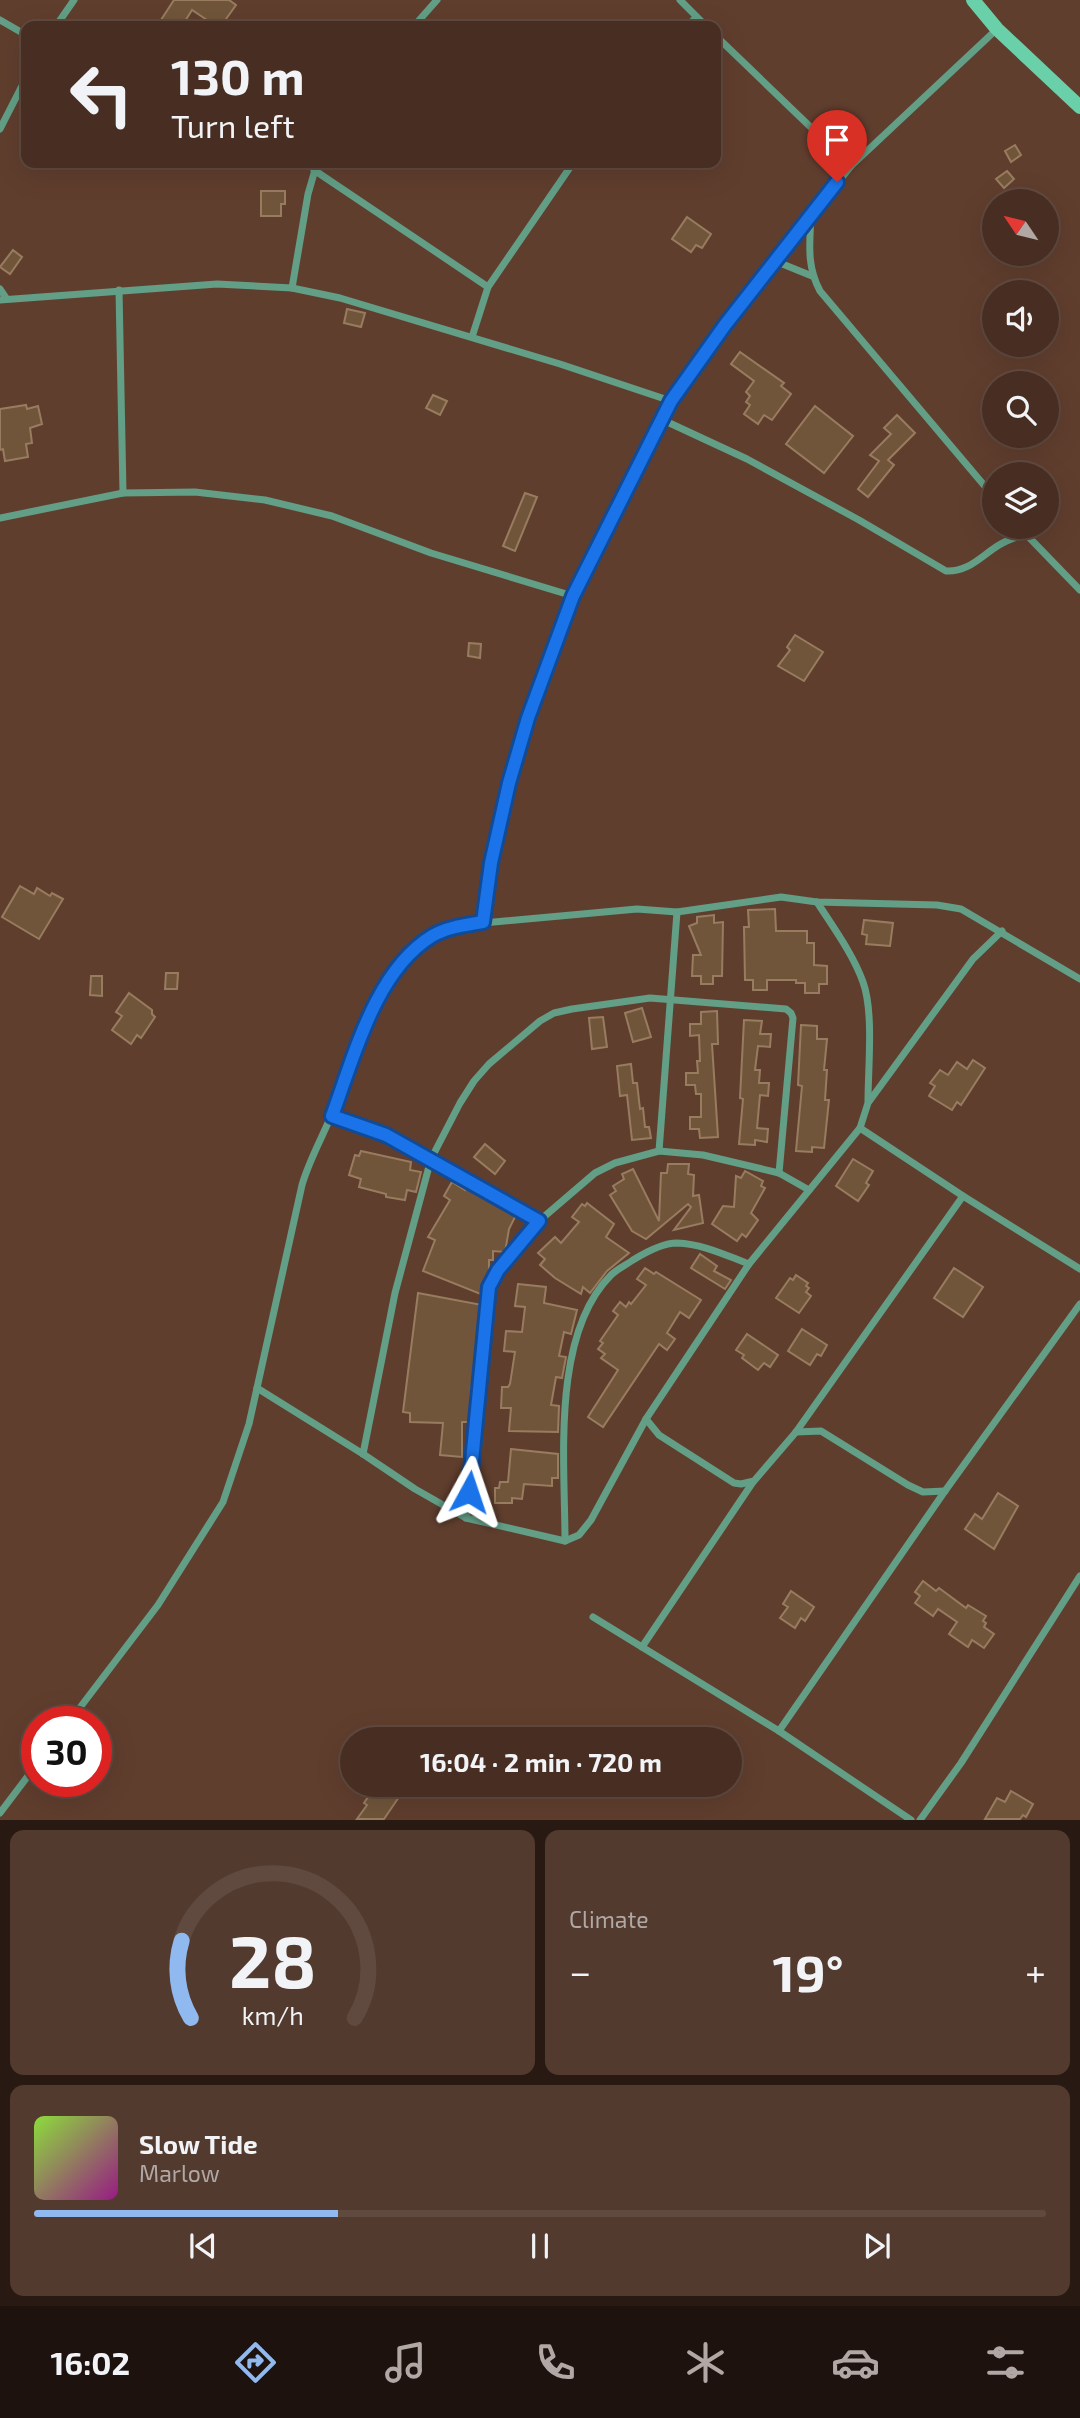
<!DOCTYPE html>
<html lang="en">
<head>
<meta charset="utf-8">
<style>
	:root { --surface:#482e22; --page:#523a2f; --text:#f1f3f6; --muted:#b1a8a5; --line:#604a40; --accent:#90b9f0 }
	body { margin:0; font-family:"Exo 2",sans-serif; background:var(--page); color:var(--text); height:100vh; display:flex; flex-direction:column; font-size:26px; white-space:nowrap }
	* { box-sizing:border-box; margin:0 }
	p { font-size:23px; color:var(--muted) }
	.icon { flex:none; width:38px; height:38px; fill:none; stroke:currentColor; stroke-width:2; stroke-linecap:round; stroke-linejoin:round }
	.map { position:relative; height:1820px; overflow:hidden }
	.sheet { display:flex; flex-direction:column; gap:10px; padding:10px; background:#281913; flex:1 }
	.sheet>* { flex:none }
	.banner { position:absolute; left:21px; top:21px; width:700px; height:147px; border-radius:14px; box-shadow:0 7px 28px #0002,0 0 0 2px var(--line); background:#482e22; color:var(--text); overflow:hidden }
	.needle { width:46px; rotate:305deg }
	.fabs { position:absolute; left:982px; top:189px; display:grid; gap:14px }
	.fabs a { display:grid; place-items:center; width:77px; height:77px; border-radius:50%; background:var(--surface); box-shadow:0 7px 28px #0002,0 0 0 2px var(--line); font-size:35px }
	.speed { position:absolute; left:21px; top:1706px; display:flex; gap:14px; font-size:35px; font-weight:700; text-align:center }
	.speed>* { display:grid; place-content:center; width:91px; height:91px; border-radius:50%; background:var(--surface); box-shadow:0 7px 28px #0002,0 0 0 2px var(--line); line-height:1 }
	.speed .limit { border:10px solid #d22; background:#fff; color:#111 }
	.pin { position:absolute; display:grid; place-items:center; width:60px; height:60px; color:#fff; margin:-72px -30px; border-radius:50% 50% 50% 0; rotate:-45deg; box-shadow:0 0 7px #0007 }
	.pin .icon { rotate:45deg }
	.me { position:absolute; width:77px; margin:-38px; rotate:5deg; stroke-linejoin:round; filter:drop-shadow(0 0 5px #0008) }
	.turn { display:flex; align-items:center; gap:24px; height:147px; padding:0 35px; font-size:32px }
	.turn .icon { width:91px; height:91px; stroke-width:2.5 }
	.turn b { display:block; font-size:49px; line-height:60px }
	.big { font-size:52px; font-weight:700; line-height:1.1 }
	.sheet .widget { flex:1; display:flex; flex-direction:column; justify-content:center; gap:10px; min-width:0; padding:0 24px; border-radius:14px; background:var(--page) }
	.sheet .dial { align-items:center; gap:0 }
	.dial svg { height:182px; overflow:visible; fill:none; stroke:var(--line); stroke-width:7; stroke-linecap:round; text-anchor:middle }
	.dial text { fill:var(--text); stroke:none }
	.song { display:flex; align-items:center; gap:21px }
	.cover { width:84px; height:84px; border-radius:10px; background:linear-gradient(135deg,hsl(90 70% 55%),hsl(310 70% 35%)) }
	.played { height:7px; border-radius:4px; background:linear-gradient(90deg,var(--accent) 30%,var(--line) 30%) }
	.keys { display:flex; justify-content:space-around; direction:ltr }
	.heat { display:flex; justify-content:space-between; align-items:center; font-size:38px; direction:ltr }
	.sheet .tiles { flex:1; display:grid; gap:10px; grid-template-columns:1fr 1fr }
	.widget:last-child { grid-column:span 2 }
	.trip { position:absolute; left:340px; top:1727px; width:402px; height:70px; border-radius:35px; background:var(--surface); box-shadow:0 7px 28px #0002,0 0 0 2px var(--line); font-weight:700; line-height:70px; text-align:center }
	.tabs { display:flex; height:112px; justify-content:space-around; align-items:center; background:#1d120e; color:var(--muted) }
	.tabs .icon { width:49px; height:49px }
	.tabs .on { color:var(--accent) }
	.tabs b { font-size:32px; color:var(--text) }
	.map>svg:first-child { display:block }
</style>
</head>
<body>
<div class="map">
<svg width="1080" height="1820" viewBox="0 0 1080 1820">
	<rect width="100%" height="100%" fill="#603e2e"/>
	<g fill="#70553a" stroke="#987c5f" stroke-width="2">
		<path d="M174 0H229L236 5 221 26H216L192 10 182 26H157Z"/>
		<path d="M1015 145 1021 155 1011 162 1005 151Z"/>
		<path d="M1007 171 1014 179 1004 188 996 179Z"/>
		<path d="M261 191H285V204H281V216H261Z"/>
		<path d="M687 217 711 234 702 248 696 245 691 252 672 239Z"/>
		<path d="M13 250 22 257 10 274 0 267Z"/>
		<path d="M347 309 365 313 361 327 344 323Z"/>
		<path d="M740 352 784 383 781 386 791 394 772 420 764 415 758 424 744 414 750 405 746 402 750 396 746 392 754 381 731 364Z"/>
		<path d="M433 395 447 401 440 415 426 408Z"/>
		<path d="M26 405 27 409 38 406 42 424 30 428 32 443 26 444 28 457 5 461 3 449 0 450V409Z"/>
		<path d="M815 406 853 436 824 473 786 444Z"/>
		<path d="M897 415 915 433 888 460 894 465 868 497 858 489 879 461 870 455 891 434 884 428Z"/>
		<path d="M525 493 537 497 515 551 503 546Z"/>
		<path d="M795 635 823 652 804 681 778 666 790 650 787 647Z"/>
		<path d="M469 643 481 644 480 658 468 656Z"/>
		<path d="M20 886 34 894 37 888 50 896 52 893 63 899 39 939 2 917Z"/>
		<path d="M775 909 776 931H807V943H814V965L827 966V984H819V993H805V983H796V980H767V990H753V980H745L744 927H749L748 910Z"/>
		<path d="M714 915V923L723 922 722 976H713V984H701V976H692L693 955H701L689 926 697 923V917Z"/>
		<path d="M864 920 893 923 890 946 866 944 867 935 862 934Z"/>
		<path d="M166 973H178L177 989H165Z"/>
		<path d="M91 976H102V996L90 995Z"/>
		<path d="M129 993 152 1010V1014L155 1017 141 1038 137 1035 131 1044 112 1030 122 1016 116 1012Z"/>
		<path d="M642 1008 651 1037 633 1042 625 1013Z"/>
		<path d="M717 1011 718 1044H712L718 1137 700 1138 699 1129H690V1117H701V1094H696L695 1085H686V1073H698L697 1061H700L699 1035 690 1036V1024H701V1012Z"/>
		<path d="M603 1017 607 1047 592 1049 589 1018Z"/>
		<path d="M744 1020 762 1021 760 1034H771L770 1047 758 1046 755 1070H760L759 1083H769L768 1096 760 1095 757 1128 768 1129 767 1142 755 1140V1145L739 1144 743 1099 740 1098Z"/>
		<path d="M801 1025 817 1026V1039H827L824 1070H827L825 1100H829L824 1148 812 1147V1152L796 1151 802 1086 798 1085Z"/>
		<path d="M973 1060 985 1068 961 1105 957 1102 952 1110 929 1096 935 1086 930 1083 940 1070 948 1075 957 1062 967 1069Z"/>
		<path d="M631 1064 633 1083H637L640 1109 643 1108 645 1127H649L651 1138 632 1140 627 1095 620 1096 617 1066Z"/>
		<path d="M485 1144 505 1161 495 1174 474 1157Z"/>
		<path d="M361 1151 411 1162 410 1170 421 1172 416 1192 407 1190 405 1200 386 1197V1194L359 1187 361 1179 349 1175 355 1155 359 1156Z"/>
		<path d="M853 1159 873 1171 866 1183 869 1185 858 1201 836 1186Z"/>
		<path d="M668 1164H689L688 1174 694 1175 693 1196 699 1195 703 1223 674 1230 691 1207 688 1204 646 1239 632 1231 610 1195 616 1191 613 1186 624 1179 622 1174 633 1169 659 1221 661 1173H667Z"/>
		<path d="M745 1171 763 1181 761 1186 765 1188 751 1213 758 1220 746 1237 742 1234 737 1241 712 1224 723 1206 734 1207 736 1176 741 1178Z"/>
		<path d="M452 1182 465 1190 466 1187 516 1215 509 1229 505 1252 493 1251V1260H489V1276L483 1295 423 1271 435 1240 428 1237 450 1200 444 1196Z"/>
		<path d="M587 1203 614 1224 606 1237 629 1253 607 1271 590 1293 583 1287 581 1294 555 1278 540 1265 545 1259 538 1253 555 1237 561 1243 579 1222 572 1217 582 1204 585 1206Z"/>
		<path d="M700 1254 717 1266 714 1271 731 1280 725 1289 691 1268Z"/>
		<path d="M645 1268 654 1274 656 1272 701 1300 689 1318 680 1312 667 1333 675 1339 667 1350 659 1344 603 1427 588 1417 618 1370 601 1358 605 1354 598 1349 603 1343 600 1341 618 1315 613 1311 620 1302 626 1307 629 1302 631 1304 646 1285 637 1279Z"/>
		<path d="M954 1268 983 1287 963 1317 934 1298Z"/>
		<path d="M796 1275 808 1283 806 1286 809 1288 806 1292 811 1296 799 1313 776 1298 790 1278 793 1280Z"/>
		<path d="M518 1284 546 1287 544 1303 577 1310 571 1334 564 1332 559 1356 566 1357 562 1378 556 1377 551 1405 559 1406 558 1432 509 1431 511 1408H501L502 1387H508L510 1384 515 1352 504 1351 506 1331 522 1332 525 1307 515 1306Z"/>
		<path d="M418 1293 482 1305 477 1335H479L473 1387H471L470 1422H462V1457L440 1455 443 1423 410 1422V1413L403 1412Z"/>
		<path d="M802 1329 827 1345 821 1356 817 1354 810 1365 788 1351Z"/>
		<path d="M747 1334 778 1355 770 1367 764 1363 758 1370 742 1358 744 1355 736 1350Z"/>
		<path d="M511 1449 558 1454V1478H552V1486L524 1484 522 1499 512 1498V1503H495V1488H499L500 1482H508Z"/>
		<path d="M998 1493 1018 1506 994 1549 965 1529 975 1514 982 1519Z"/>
		<path d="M923 1581 936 1591 939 1588 966 1608 968 1605 986 1616 983 1621 986 1623 984 1627 994 1634 984 1648 972 1640 968 1647 949 1634 957 1622 938 1609 933 1616 915 1603 920 1596 915 1592Z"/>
		<path d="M791 1591 814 1607 805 1621 801 1618 795 1628 780 1618 788 1607 783 1604Z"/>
		<path d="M376 1785H388L401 1794 384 1819H357L367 1805 364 1803Z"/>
		<path d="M1011 1791 1033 1804 1026 1817 1023 1815 1020 1819H985L997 1798 1005 1802Z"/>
	</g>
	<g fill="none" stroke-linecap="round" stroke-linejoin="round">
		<g stroke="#629f86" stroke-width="7">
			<path d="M680 0 706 26"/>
			<path d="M0 20 26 35"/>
			<path d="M56 26 74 0"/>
			<path d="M414 26 437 0"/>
			<path d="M688 26 696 17"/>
			<path d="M716 36 851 166"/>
			<path d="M0 129 26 78"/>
			<path d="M314 170 488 287"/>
			<path d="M811 214C810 242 806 265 820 291L994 497"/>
			<path d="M775 261 812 276"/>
			<path d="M292 288 308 194 317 163"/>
			<path d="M0 289 6 298"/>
			<path d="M119 290 123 493"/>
			<path d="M0 300 217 284 292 288 340 298 560 364 671 401"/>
			<path d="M472 337 488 287 573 163"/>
			<path d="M663 420 747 459 859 520 946 571C969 572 981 556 999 545 1007 540 1016 537 1025 534"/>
			<path d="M0 518 123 493 195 492 265 500 332 516 431 553 573 596"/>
			<path d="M1019 527 1080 590"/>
			<path d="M817 902C833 927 853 954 863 982 874 1012 868 1068 868 1101"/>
			<path d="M483 923 637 909 677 912 781 897 817 902 937 905 961 909 1080 979"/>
			<path d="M332 1116 386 1135 539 1221"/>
			<path d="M860 1128 963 1196 1080 1269"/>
			<path d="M659 1151 677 912"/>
			<path d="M257 1388 363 1454 415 1489 466 1518 565 1541 579 1535 591 1520 646 1419 749 1264 860 1128 868 1103 973 959 1002 931"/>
			<path d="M646 1419 659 1435 734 1483 741 1484 754 1481 796 1432 963 1196"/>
			<path d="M796 1432 821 1431 908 1485 923 1492 945 1491"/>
			<path d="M363 1454 395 1293 431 1159 460 1103 474 1081 489 1064 540 1021 554 1013 572 1009 650 998 786 1009 791 1013 793 1018 779 1173"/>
			<path d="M466 1518 490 1287 498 1270 539 1221 595 1173 615 1163 659 1151 703 1155 779 1173 809 1190"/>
			<path d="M565 1541C565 1462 551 1335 611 1275 617 1269 626 1265 633 1260 646 1252 662 1243 677 1243 703 1244 725 1255 749 1264"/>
			<path d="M593 1617 779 1731 911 1820"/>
			<path d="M642 1647 753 1482"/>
			<path d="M69 1722 158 1605 223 1502 249 1424 302 1185C310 1157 325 1133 335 1106 357 1049 376 970 432 936 447 927 466 925 483 923L500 823 528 718 573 596 671 401 725 325 851 166 997 29"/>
			<path d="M779 1731 945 1491 1080 1304"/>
			<path d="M0 1813 37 1764"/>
			<path d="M920 1820 961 1763 1080 1576"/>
		</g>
		<path stroke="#6ad0a9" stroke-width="14" d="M973 0 997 29 1080 107"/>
	</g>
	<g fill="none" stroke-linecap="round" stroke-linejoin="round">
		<g stroke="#114b97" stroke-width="18">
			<path id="route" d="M469 1492 489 1287 498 1270 539 1221 386 1135 332 1116C354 1057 375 971 432 936 447 927 466 925 483 922L491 863 509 783 528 718 573 596 671 401 725 325 837 182"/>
		</g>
		<use href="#route" stroke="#1a73e8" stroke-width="12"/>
	</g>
</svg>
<div class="fabs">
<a><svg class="needle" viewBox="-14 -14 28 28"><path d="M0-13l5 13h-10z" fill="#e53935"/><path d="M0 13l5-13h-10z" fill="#b1a8a5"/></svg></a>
<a><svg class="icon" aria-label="sound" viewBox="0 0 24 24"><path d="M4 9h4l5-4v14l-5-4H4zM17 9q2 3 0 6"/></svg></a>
<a><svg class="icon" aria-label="search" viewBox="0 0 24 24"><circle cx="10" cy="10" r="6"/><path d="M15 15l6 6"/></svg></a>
<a><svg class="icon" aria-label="layers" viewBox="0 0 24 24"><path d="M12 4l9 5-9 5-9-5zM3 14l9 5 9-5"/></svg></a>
</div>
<div class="speed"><div class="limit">30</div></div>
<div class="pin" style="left:837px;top:182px;background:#d93025"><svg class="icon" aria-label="arrive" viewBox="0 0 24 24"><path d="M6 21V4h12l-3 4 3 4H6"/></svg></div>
<svg class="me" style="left:469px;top:1492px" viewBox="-20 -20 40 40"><path d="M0-17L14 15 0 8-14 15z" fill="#1a73e8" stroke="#fff" stroke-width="4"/></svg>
<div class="trip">16:04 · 2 min · 720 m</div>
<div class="banner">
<div class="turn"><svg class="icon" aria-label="left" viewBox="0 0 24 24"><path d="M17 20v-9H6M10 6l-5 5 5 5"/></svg><div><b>130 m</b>Turn left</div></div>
</div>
</div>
<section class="sheet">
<div class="tiles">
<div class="widget dial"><svg viewBox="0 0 100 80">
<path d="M14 69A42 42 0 1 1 86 69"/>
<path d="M14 69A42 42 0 0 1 10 35" stroke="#90b9f0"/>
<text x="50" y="56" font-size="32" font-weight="700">28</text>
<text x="50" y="72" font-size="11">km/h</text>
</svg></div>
<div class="widget"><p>Climate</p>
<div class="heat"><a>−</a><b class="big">19°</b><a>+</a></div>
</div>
<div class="widget">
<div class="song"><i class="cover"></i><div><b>Slow Tide</b><p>Marlow</p></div></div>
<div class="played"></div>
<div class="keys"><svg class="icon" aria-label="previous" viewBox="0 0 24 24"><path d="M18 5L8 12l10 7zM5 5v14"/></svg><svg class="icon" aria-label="pause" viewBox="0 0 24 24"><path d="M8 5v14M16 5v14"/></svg><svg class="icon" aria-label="next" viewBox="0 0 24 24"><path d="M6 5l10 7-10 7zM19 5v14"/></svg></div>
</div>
</div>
</section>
<nav class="tabs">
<b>16:02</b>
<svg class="icon on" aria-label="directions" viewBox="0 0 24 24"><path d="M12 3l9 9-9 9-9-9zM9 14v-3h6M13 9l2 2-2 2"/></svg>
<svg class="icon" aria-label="music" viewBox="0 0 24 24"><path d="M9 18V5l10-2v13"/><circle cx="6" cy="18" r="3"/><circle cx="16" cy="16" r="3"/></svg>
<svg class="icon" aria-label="phone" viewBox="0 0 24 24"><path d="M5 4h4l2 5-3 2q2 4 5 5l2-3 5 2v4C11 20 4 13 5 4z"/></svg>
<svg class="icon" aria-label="climate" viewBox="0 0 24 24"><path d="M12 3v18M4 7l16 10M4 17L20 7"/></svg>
<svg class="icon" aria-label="car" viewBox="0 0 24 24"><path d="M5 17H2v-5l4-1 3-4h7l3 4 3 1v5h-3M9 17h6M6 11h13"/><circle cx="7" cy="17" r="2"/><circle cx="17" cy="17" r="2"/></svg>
<svg class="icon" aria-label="filters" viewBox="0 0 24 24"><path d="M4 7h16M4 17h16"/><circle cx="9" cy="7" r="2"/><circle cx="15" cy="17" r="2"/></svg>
</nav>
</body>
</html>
